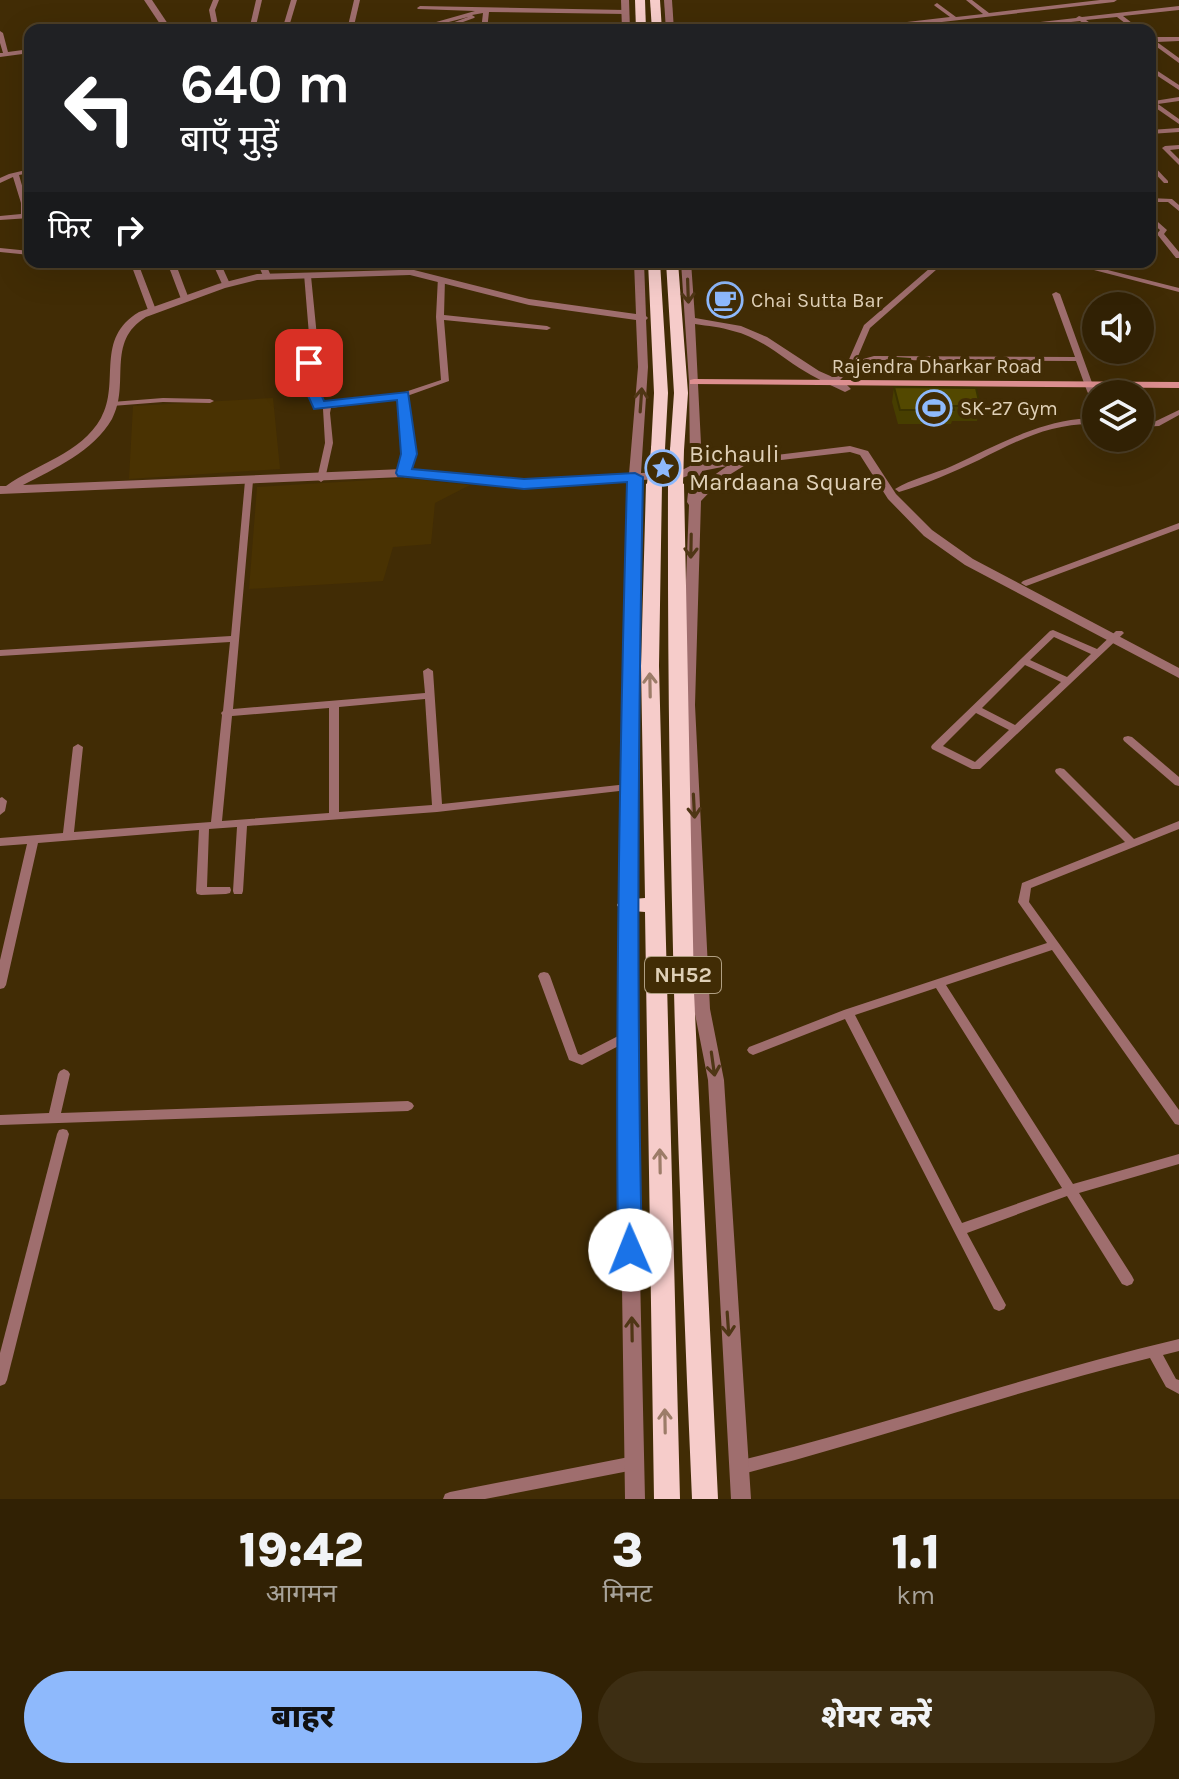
<!DOCTYPE html>
<html lang="hi">
<head>
<meta charset="utf-8">
<style>
	body { margin:0; font-family:Karla,"Noto Sans Devanagari",sans-serif; background:#3d2e13; color:#f1f3f6; height:100vh; display:flex; flex-direction:column; font-size:30px; white-space:nowrap }
	* { box-sizing:border-box; margin:0 }
	p { font-size:26px; color:#a8a39a }
	.icon { flex:none; width:44px; height:44px; fill:none; stroke:currentColor; stroke-width:2; stroke-linecap:round; stroke-linejoin:round }
	.map { position:relative; height:1499px; overflow:hidden }
	.drawer { display:flex; flex-direction:column; background:#312104; flex:1 }
	.drawer>* { flex:none }
	.hud { position:absolute; left:24px; top:24px; width:1132px; height:244px; border-radius:16px; box-shadow:0 8px 32px #0002,0 0 0 2px #4c3e26; background:#202124; color:#fff; overflow:hidden }
	.tools { position:absolute; left:1082px; top:292px; display:grid; gap:16px }
	.tools a { display:grid; place-items:center; width:72px; height:72px; border-radius:50%; background:#312104; box-shadow:0 8px 32px #0002,0 0 0 2px #4c3e26; font-size:40px }
	.pin { position:absolute; display:grid; place-items:center; width:68px; height:68px; color:#fff; margin:-34px; border-radius:16px; box-shadow:0 4px 12px #0006 }
	.me { position:absolute; width:88px; margin:-44px; rotate:359deg; stroke-linejoin:round; filter:drop-shadow(0 0 6px #0008) }
	.turn { display:flex; align-items:center; gap:28px; height:168px; padding:0 24px; font-size:36px }
	.turn .icon { width:104px; height:104px; stroke-width:2.5 }
	.turn b { display:block; font-size:56px; line-height:68px }
	.then { display:flex; align-items:center; height:76px; padding:0 24px; background:#0003; gap:16px; font-size:30px }
	.eta { display:flex; justify-content:space-evenly; align-items:center; height:136px; text-align:center }
	.eta b { font-size:48px; font-weight:800; line-height:56px }
	.button { display:flex; gap:16px; margin-top:auto; padding:16px 24px }
	.button a { flex:1; height:92px; border-radius:48px; background:#8eb9fc; color:#111; font-size:32px; font-weight:800; line-height:92px; text-align:center }
	.button a+a { background:#3d2e13; color:#f1f3f6 }
	.map>svg:first-child { display:block }
</style>
</head>
<body>
<div class="map">
<svg width="1179" height="1499" viewBox="0 0 1179 1499">
	<rect width="100%" height="100%" fill="#412c05"/>
	<g fill="#493202">
		<polygon points="273,398 280,469 129,479 133,406"/>
		<polygon points="405,478 470,485 435,503 431,544 393,547 383,581 249,589 257,487"/>
	</g>
	<g fill="none" stroke-linecap="round" stroke-linejoin="round">
		<g fill="#9f6e6e" fill-rule="evenodd">
			<polygon points="213,0 219,0 215,10 219,30 213,30 209,10"/>
			<polygon points="256,0 262,0 255,30 249,30"/>
			<polygon points="291,0 297,0 288,30 282,30"/>
			<polygon points="354,0 360,0 353,30 347,30"/>
			<polygon points="966,0 972,0 989,13 1100,0 1117,0 1114,2 907,26 904,24 907,22 950,17 935,6 934,5 937,3 956,17 983,14"/>
			<polygon points="420,6 625,10 628,12 625,14 489,12 487,30 481,30 483,13 472,15 475,17 474,18 441,30 433,30 468,17 418,30 408,30 475,11 418,9 417,8"/>
			<polygon points="1179,6 1179,10 1123,16 1141,30 1134,30 1117,17 1086,20 1100,30 1093,30 1080,21 1001,30 983,30 986,28 1076,18 1079,16 1082,17"/>
			<polygon points="0,31 3,33 8,52 30,49 30,53 0,57 0,53 3,53 0,43"/>
			<polygon points="1150,37 1179,37 1179,41 1157,42 1179,58 1179,63 1150,42"/>
			<polygon points="1150,66 1179,85 1179,90 1150,71"/>
			<polygon points="1179,97 1179,101 1158,104 1179,119 1179,124 1150,104 1150,99 1154,101"/>
			<polygon points="1179,128 1179,132 1150,134 1150,130"/>
			<polygon points="1179,145 1179,149 1170,150 1179,159 1179,165 1162,148 1165,146"/>
			<polygon points="1150,162 1168,181 1168,183 1164,183 1150,168"/>
			<polygon points="30,169 30,173 19,175 27,203 30,218 0,220 0,216 21,214 21,203 13,177 0,183 0,178 9,174"/>
			<polygon points="1150,198 1172,199 1179,205 1179,211 1168,202 1150,202"/>
			<polygon points="1150,215 1167,230 1164,234 1179,252 1179,258 1176,258 1157,234 1160,230 1150,221"/>
			<polygon points="0,248 30,251 30,255 0,252"/>
			<polygon points="101,262 138,263 156,310 155,312 152,312 148,310 132,267 105,264"/>
			<polygon points="167,262 175,262 189,299 188,301 182,301 181,299"/>
			<polygon points="212,262 220,262 230,284 229,286 222,284"/>
			<polygon points="257,262 265,262 271,276 270,278 264,278"/>
			<polygon points="937,262 945,262 870,328 856,361 874,356 1075,357 1052,294 1056,292 1060,294 1095,391 1094,393 1088,393 1087,391 1076,361 874,360 853,367 837,383 831,383 831,379 847,364 864,325"/>
			<polygon points="1063,262 1076,262 1179,288 1179,292"/>
			<polygon points="304,274 311,276 318,347 311,378 321,403 324,404 402,393 441,380 436,317 438,277 445,279 444,315 547,326 551,328 547,330 444,320 449,381 407,396 413,454 406,475 400,475 399,473 405,454 399,398 331,408 330,413 333,443 325,479 321,482 317,479 325,443 323,409 314,404 303,378 310,347"/>
			<polygon points="163,398 210,399 214,401 210,403 163,402 112,406 108,404 112,402"/>
			<polygon points="1179,410 1179,415 1159,426 1140,427 1140,423 1154,422"/>
			<path d="M1079 419 1096 420V424C1050 423 1019 440 979 460 953 472 927 484 899 492L895 489C911 479 934 474 952 466 994 447 1033 424 1079 419Z"/>
			<path d="M249 478 253 481 233 709 425 693 423 671 428 668 433 671 442 804 628 784 633 787 628 790 437 812 247 826 243 891 242 894H234L233 891 237 827 209 829 207 887H230L231 890 230 893 226 894 201 895 197 894 196 891 199 830 38 843 6 985 4 988 0 989V960L27 844 0 846V838L63 833 73 747 78 744 83 747 74 832 211 822 222 715 221 713 223 711 230 642 0 656V650L231 636 245 481ZM425 699 432 805 339 812V707ZM329 708V813L222 821 232 716Z"/>
			<polygon points="1179,523 1179,529 1029,585 1026,586 1021,583 1023,581"/>
			<path d="M1053 630 1097 649 1116 631H1122L1124 633 980 769H972L932 749 931 747 932 745 1050 631ZM1054 637 1091 654 1067 677 1030 660ZM1025 665 1061 682 1015 725 982 708ZM976 713 1009 730 975 762 943 746Z"/>
			<polygon points="1128,736 1132,737 1179,777 1179,786 1175,785 1124,741 1123,739 1124,737"/>
			<path d="M1060 768 1064 769 1134 839 1179 821V829L1031 888 1029 902 1179 1110V1125L1175 1124 1052 950 946 985 1073 1184 1179 1154V1164L1079 1193 1132 1276 1134 1280 1132 1284 1127 1286 1122 1284 1067 1196 967 1233 1006 1305 1004 1309 999 1311 994 1309 845 1019 753 1055 749 1053 747 1050 749 1047 844 1010 1047 943 1018 902 1022 883 1125 842 1056 773 1055 771 1056 769ZM936 988 1062 1188 962 1223 855 1015Z"/>
			<polygon points="2,797 7,801 5,811 0,815 0,798"/>
			<polygon points="544,972 548,973 550,976 578,1054 581,1055 626,1032 630,1034 632,1037 630,1040 582,1065 569,1060 538,976 540,973"/>
			<polygon points="64,1069 68,1071 70,1074 61,1113 408,1101 412,1103 414,1106 412,1109 408,1111 0,1125 0,1115 49,1113 58,1074 60,1071"/>
			<polygon points="63,1129 67,1130 69,1134 7,1380 5,1384 0,1386 0,1353 57,1134 59,1130"/>
			<path d="M1179 1339V1351L1163 1355 1176 1379 1179 1380V1394L1166 1387 1150 1358C1011 1392 877 1440 738 1475L733 1473 731 1468 733 1463 738 1461C886 1425 1031 1374 1179 1339Z"/>
			<polygon points="634,1456 639,1458 641,1463 639,1468 634,1470 485,1499 443,1499 445,1494 450,1492"/>
		</g>
		<g fill="#9f6e6e" fill-rule="evenodd">
			<polygon points="144,0 152,0 172,30 164,30"/>
			<polygon points="621,0 629,0 630,30 622,30"/>
			<polygon points="664,0 672,0 674,30 666,30"/>
			<path d="M387 262H399L414 270 529 299 636 314 634 262H644L646 316 648 318 646 320 648 367 641 473 680 471 690 466 689 382 681 262H691L695 318 741 326 767 337 819 371 844 382 851 389 845 392C834 387 822 381 811 375 785 361 763 338 733 331 721 327 708 326 695 324L702 464 850 446 868 451 896 494 932 530 973 559 1179 668V678L965 565 924 536 888 499 860 455 850 452 747 464 721 480 701 501 695 705 710 1009 724 1080 751 1499H731L708 1080 694 1009 681 705 689 505 687 502 690 475 682 478 641 480 635 787 638 954 634 1003 645 1499H625L618 1003 622 954 621 787 629 481 524 488 403 477 0 494V486H6C36 464 81 454 101 418 121 382 94 339 139 312L218 284 257 274 399 270ZM410 275 529 305 636 320 638 367 629 474 524 480 403 469 23 485C54 469 94 451 112 419 131 384 105 342 146 317L225 288 257 280ZM727 466 713 476 701 487 702 471Z"/>
		</g>
		<polygon fill="#dd8f90" fill-rule="evenodd" points="694,379 1179,382 1179,388 690,384 690,380"/>
		<g fill="#f6ccca" fill-rule="evenodd">
			<polygon points="635,0 645,0 646,30 636,30"/>
			<polygon points="650,0 660,0 662,30 652,30"/>
			<polygon points="648,262 660,262 668,393 665,449 658,453 651,449 654,393"/>
			<polygon points="666,262 678,262 688,393 684,450 677,454 670,450 674,393"/>
			<polygon points="654,479 662,484 659,666 680,1499 654,1499 645,912 620,910 617,905 620,900 645,898 641,666 646,484"/>
			<path d="M676 479 684 484 694 992 718 1499H692C677 1161 667 823 668 484Z"/>
		</g>
		<g stroke="#f6ccca" stroke-width="14">
			<polyline points="654,484 658,449"/>
			<polyline points="676,484 677,450"/>
		</g>
	</g>
	<g fill="#473e00">
		<polygon points="896,358 910,359 908,376 895,375"/>
		<polygon points="894,387 980,406 977,421 952,421 951,424 898,424 892,402"/>
	</g>
	<g fill="#534800" stroke="#3a3200" stroke-width="2">
		<polygon points="896,358 910,359 909,369 896,368"/>
		<polygon points="894,387 976,388 980,406 953,406 954,410 900,410"/>
	</g>
	<defs><path id="oneway-shaft" d="M-6 0H5M1.5-3L5.5 0L1.5 3" fill="none" stroke-width="1.6" stroke-linecap="round" stroke-linejoin="round" transform="scale(2)"/></defs>
	<g stroke="#4f3615">
		<use href="#oneway-shaft" transform="translate(688 291) rotate(88)"/>
		<use href="#oneway-shaft" transform="translate(641 400) rotate(-86)"/>
		<use href="#oneway-shaft" transform="translate(691 546) rotate(91)"/>
		<use href="#oneway-shaft" transform="translate(694 806) rotate(87)"/>
		<use href="#oneway-shaft" transform="translate(713 1064) rotate(82)"/>
		<use href="#oneway-shaft" transform="translate(728 1324) rotate(86)"/>
		<use href="#oneway-shaft" transform="translate(632 1329) rotate(-91)"/>
	</g>
	<g stroke="#9c7c68">
		<use href="#oneway-shaft" transform="translate(650 685) rotate(-91)"/>
		<use href="#oneway-shaft" transform="translate(660 1161) rotate(-91)"/>
		<use href="#oneway-shaft" transform="translate(665 1421) rotate(-91)"/>
	</g>
	<path fill="#1a73e8" stroke="#114b97" stroke-width="2" d="M309 359 316 363 314 378 324 401 408 392 417 454 412 469 524 479 635 473 643 477C638 735 636 992 642 1250L638 1257 630 1260 622 1257 618 1250C615 994 620 739 627 482L524 489 398 476 396 473 401 454 397 400 314 409 300 378 302 363Z"/>
	<defs>
		<symbol id="cafe-ring" viewBox="-11 -11 22 22"><circle r="9.5" fill="#412c05" stroke="#8eb9fc" stroke-width="1.5"/><path d="M-5.5-4.5H6V0H3Q3 3.5 0 3.5H-2.5Q-5.5 3.5-5.5 0ZM3-3.2v2h1.7v-2ZM-6 4.5H4V6H-6Z" fill="#8eb9fc"/></symbol>
		<symbol id="stadium-ring" viewBox="-11 -11 22 22"><circle r="9.5" fill="#412c05" stroke="#8eb9fc" stroke-width="1.5"/><path d="M0-5a6.5 5 0 1 0 0 10a6.5 5 0 1 0 0-10ZM-3.5-1.8h7v3.6h-7Z" fill="#8eb9fc"/></symbol>
		<symbol id="sight-ring" viewBox="-11 -11 22 22"><circle r="9.5" fill="#412c05" stroke="#8eb9fc" stroke-width="1.5"/><path d="M0-6L1.8-2.2L6-1.7L2.9 1.2L3.7 5.4L0 3.3L-3.7 5.4L-2.9 1.2L-6-1.7L-1.8-2.2Z" fill="#8eb9fc"/></symbol>
	</defs>
	<g fill-rule="evenodd">
		<use href="#cafe-ring" x="705" y="280" width="40" height="40"/>
		<use href="#stadium-ring" x="914" y="388" width="40" height="40"/>
		<use href="#sight-ring" x="643" y="448" width="40" height="40"/>
	</g>
	<g text-anchor="middle" dominant-baseline="central" stroke-width="8" stroke-linejoin="round" paint-order="stroke">
		<g font-size="20" fill="#dfd0b7" stroke="#412c05" text-anchor="start">
			<text x="751" y="300">Chai Sutta Bar</text>
			<text x="960" y="408">SK-27 Gym</text>
		</g>
		<g font-size="20" fill="#dfd0b7" stroke="#412c05">
			<text x="937" y="366">Rajendra Dharkar Road</text>
		</g>
		<rect fill="#412c05" stroke="#b09f82" stroke-width="2" x="645" y="957" width="76" height="36" rx="6"/>
		<g font-size="22" font-weight="bold" fill="#dfd0b7">
			<text x="683" y="975">NH52</text>
		</g>
		<g font-size="24" fill="#dfd0b7" stroke="#412c05" text-anchor="start">
			<text x="689" y="454">Bichauli<tspan x="689" dy="28">Mardaana Square</tspan></text>
		</g>
	</g>
</svg>
<div class="tools">
<a><svg class="icon" aria-label="sound" viewBox="0 0 24 24"><path d="M4 9h4l5-4v14l-5-4H4zM17 9q2 3 0 6"/></svg></a>
<a><svg class="icon" aria-label="layers" viewBox="0 0 24 24"><path d="M12 4l9 5-9 5-9-5zM3 14l9 5 9-5"/></svg></a>
</div>
<div class="pin" style="left:309px;top:363px;background:#d93025"><svg class="icon" aria-label="arrive" viewBox="0 0 24 24"><path d="M6 21V4h12l-3 4 3 4H6"/></svg></div>
<svg class="me" style="left:630px;top:1250px" viewBox="-20 -20 40 40"><circle r="19" fill="#fff"/><path d="M0-13L10 11 0 6-10 11z" fill="#1a73e8"/></svg>
<div class="hud">
<div class="turn"><svg class="icon" aria-label="left" viewBox="0 0 24 24"><path d="M17 20v-9H6M10 6l-5 5 5 5"/></svg><div><b>640 m</b>बाएँ मुड़ें</div></div>
<div class="then">फिर<svg class="icon" aria-label="right" viewBox="0 0 24 24"><path d="M7 20v-9h11M14 6l5 5-5 5"/></svg></div>
</div>
</div>
<section class="drawer">
<div class="eta">
<div><b>19:42</b><p>आगमन</p></div>
<div><b>3</b><p>मिनट</p></div>
<div><b>1.1</b><p>km</p></div>
</div>
<div class="button"><a>बाहर</a><a>शेयर करें</a></div>
</section>
</body>
</html>
